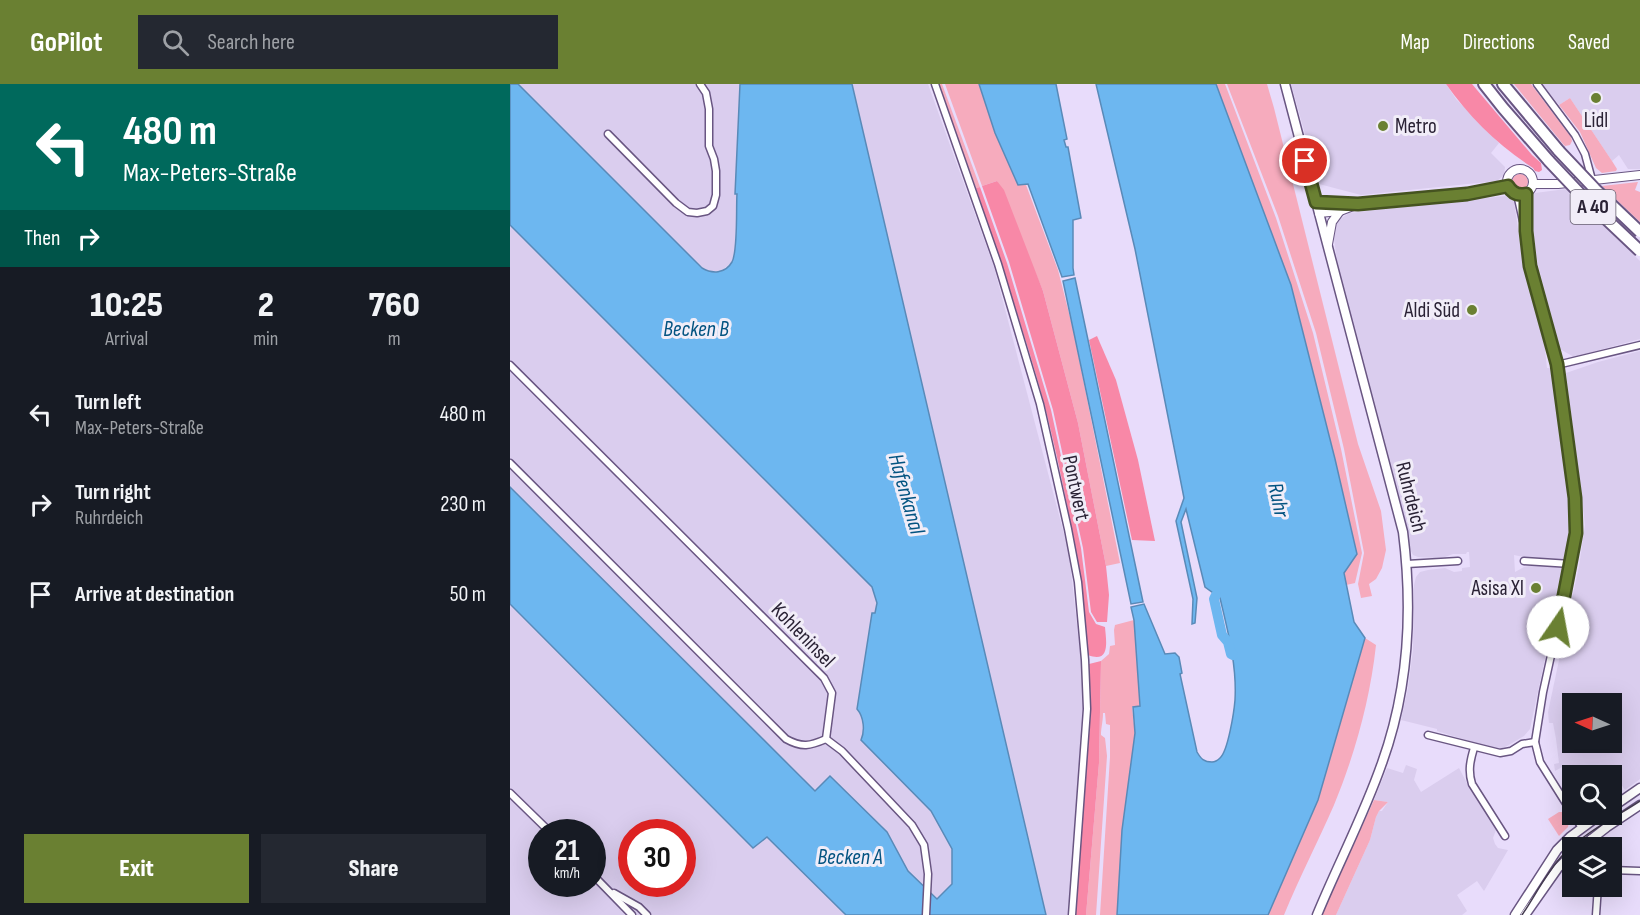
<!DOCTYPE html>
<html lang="en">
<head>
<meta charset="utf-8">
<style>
	body { margin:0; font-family:"Sofia Sans Condensed",sans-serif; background:#242831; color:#f1f3f6; height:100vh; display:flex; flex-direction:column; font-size:22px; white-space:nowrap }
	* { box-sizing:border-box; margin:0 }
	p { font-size:20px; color:#9ea1a6 }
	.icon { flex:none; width:33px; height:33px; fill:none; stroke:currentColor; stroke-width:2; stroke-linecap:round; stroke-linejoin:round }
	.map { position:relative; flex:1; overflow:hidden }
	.side { display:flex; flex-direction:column; background:#171b24; width:510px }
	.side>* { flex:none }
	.banner { background:#00695c; color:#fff; overflow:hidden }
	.needle { width:39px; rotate:273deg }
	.fabs { position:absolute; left:1052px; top:609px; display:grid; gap:12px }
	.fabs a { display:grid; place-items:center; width:60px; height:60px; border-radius:0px; background:#171b24; box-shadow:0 6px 24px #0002; font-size:30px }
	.speed { position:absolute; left:18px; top:735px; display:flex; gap:12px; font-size:30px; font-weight:700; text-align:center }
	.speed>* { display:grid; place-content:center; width:78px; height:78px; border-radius:50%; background:#171b24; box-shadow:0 6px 24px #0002; line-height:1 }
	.speed small { font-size:15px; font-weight:400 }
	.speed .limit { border:9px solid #d22; background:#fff; color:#111 }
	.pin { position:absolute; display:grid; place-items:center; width:51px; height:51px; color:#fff; margin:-26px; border:3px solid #fff; border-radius:50%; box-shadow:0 2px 6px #0007 }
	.me { position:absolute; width:66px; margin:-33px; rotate:12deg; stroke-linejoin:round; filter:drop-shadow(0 0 4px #0008) }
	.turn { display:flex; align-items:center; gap:21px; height:126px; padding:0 24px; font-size:27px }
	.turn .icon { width:78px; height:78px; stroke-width:2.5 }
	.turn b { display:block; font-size:42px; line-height:51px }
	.then { display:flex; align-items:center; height:57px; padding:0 24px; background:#0003; gap:12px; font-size:22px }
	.eta { display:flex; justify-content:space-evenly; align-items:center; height:102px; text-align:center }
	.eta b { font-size:36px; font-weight:800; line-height:42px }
	.button { display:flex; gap:12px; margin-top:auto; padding:12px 24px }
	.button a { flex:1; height:69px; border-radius:0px; background:#6a8032; color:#fff; font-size:24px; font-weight:800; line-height:69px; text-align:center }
	.button a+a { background:#242831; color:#f1f3f6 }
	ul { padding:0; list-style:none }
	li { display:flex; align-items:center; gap:18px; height:90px; padding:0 24px }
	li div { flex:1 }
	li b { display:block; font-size:22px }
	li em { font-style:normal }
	header { display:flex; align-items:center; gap:36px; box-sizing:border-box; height:84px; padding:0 30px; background:#6a8032; color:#fff }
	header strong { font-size:28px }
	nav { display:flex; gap:33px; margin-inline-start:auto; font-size:21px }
	.search { width:420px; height:54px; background:#242831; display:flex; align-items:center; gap:15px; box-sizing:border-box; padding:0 21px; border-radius:0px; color:#9ea1a6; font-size:22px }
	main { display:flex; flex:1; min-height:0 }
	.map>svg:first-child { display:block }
</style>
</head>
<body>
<header>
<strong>GoPilot</strong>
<div class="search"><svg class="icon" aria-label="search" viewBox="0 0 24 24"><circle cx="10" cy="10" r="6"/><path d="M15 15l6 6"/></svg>Search here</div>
<nav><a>Map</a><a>Directions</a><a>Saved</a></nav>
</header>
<main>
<section class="side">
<div class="banner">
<div class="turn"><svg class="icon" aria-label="left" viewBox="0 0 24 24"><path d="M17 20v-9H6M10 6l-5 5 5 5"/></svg><div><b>480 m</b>Max-Peters-Straße</div></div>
<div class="then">Then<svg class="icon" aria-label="right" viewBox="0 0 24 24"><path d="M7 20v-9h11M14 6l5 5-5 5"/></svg></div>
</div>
<div class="eta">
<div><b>10:25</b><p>Arrival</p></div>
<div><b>2</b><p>min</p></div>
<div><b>760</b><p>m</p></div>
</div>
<ul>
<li><svg class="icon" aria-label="left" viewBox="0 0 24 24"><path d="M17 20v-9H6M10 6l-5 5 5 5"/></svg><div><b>Turn left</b><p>Max-Peters-Straße</p></div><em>480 m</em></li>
<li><svg class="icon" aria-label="right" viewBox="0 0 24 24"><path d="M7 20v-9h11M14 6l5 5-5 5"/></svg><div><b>Turn right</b><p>Ruhrdeich</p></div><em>230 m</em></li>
<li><svg class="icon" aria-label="arrive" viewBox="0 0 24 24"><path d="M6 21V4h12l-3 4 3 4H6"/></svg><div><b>Arrive at destination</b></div><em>50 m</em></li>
</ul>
<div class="button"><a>Exit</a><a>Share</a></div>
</section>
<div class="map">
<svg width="1130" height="831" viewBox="0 0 1130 831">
	<rect width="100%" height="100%" fill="#e8dcfb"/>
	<g fill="#dacdee" fill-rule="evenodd">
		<polygon points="8,0 230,0 225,109 227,110 225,169 221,179 211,187 204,188 192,184"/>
		<polygon points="342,0 418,0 484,183 559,469 571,577 573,625 558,831 536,831"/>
		<polygon points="781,0 936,0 946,15 989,59 981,69 995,83 994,91 987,97 851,111 809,100"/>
		<polygon points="1032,0 1130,0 1130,85 1118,85 1109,71 1102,77 1060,14 1049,21"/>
		<polygon points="1056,105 1130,177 1130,255 1064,273 1050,265 1028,181 1019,118 1022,111 1025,109"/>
		<polygon points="995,112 1004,117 1013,179 1034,256 1037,284 1040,284 1043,302 1044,303 1058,404 1059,448 1056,470 1055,475 1019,474 1004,471 1005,488 1014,483 1024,481 1040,481 1052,483 1053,490 1020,645 1014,652 997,662 990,665 962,658 927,647 927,645 891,636 898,604 903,566 904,501 906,493 910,488 918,486 935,484 944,488 952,487 952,484 960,483 959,468 957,468 956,470 943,470 935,473 925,474 908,473 903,471 900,465 895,436 828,183 824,155 824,147 826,140 830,135 839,129"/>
		<polygon points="0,141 362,503 367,519 365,530 362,530 347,624 352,630 353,653 351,656 421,727 442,765 442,800 428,815 398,787 377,748 320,692 305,707 0,403"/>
		<path d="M1130 267V695L1115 706 1099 682 1087 691 1062 692V694L1054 682 1045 687 1044 680 1049 679 1046 655 1043 639H1039L1038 628 1069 482 1075 441 1056 289 1088 278ZM1062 620H1101V658H1062Z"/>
		<path d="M0 520 243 764 257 752 336 831H0ZM32 748H82V800H32ZM122 748H172V800H122Z"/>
		<polygon points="896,681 907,685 904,696 911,708 949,684 959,703 984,742 986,746 983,754 985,760 988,764 998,766 974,807 967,797 947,811 957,827 952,831 826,831 860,756 866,733 869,727 872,727 878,718 864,716 877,684 893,689"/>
	</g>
	<g fill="#f6abbd">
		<polygon points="428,0 432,0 470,103 466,104"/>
		<polygon points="435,0 469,0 485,49 508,101 516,101 548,186 563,245 610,479 596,482 568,339 533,207 487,97 472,102"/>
		<polygon points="706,0 715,0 766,134 803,249 831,365 852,469 845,499 836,501 834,489 847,470 825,375 781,201"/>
		<polygon points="717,0 757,0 764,24 848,360 871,427 876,466 872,484 866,495 859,500 862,512 851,514 848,500 854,469 834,365 806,249 768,132"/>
		<polygon points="1004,0 1021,0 1061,53 1062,57 1060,61 1055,62 1053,60"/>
		<polygon points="1060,14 1102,77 1107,85 1106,87 1092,89 1086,84 1070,48 1049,21"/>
		<circle cx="1010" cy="98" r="8"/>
		<polygon points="1128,98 1125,106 1130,108 1130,138 1092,102"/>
		<path d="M624 536 630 622 622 623 625 649 612 746 607 831H590L600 673V641L596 640 595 629H593C593 638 591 643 591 651L595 654 597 672 586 831H576L589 679 591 577 599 570 600 562 605 561 604 546 605 541Z"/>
		<path d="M855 554 866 561C860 616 845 670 824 721 808 758 789 794 774 831H758L808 716Z"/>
		<polygon points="864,716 878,718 869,727 866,733 860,756 826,831 812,831"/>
		<polygon points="1049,728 1053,728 1059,737 1058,743 1049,752 1038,735"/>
	</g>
	<g fill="#f888a7">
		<path d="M936 0H962L1022 71 1031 79 1032 86 1029 88 1025 87 1023 84C989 62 959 33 936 0Z"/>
		<polygon points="487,97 494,106 533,207 568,339 596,482 599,511 597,538 587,538 581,528 573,464 543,326 499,178 472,102"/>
		<path d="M470 103 497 179 541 326 571 464 579 528 586 540 595 543C596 556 601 580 578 571 571 486 555 401 534 319 514 246 489 175 466 104Z"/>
		<polygon points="587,252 606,296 628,376 645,457 622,456 579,256"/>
		<polygon points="591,577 589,679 576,831 565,831 581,625 579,580"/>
	</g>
	<g fill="#6db7f0" stroke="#598ab8" stroke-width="1.5">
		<path d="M0 0H8L192 184C202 190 215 190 222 178 228 167 226 125 227 110H225L230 0H342L536 831H336L257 753 243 764 0 520V403L305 707 320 692 377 748 398 787 427 815 442 800V765L421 727 351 656C355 647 354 633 347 625L362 529H365L367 519 362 503 0 141Z"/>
		<polygon points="469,0 546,0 557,55 554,56 556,63 558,63 571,134 563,136 563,184 564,191 552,193 518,100 508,101 485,49"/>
		<path d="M586 0H706L781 201 825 375 847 470 834 489 844 538 855 554 808 716 758 831H607L612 746 625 649 623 623 630 622 624 536 621 523 634 520 655 570 665 569 669 573 672 589 670 590 687 668C691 675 694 678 702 678 704 678 708 676 710 674 718 667 724 628 725 616 727 581 718 548 710 514L695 503 676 425 671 438 687 514 685 539 682 540 683 515 666 437 674 414 625 165Z"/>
		<polygon points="565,194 633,518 621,520 553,197"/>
	</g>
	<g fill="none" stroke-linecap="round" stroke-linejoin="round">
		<polyline stroke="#6db7f0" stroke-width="10" points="706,511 704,515 712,551 718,558 721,570 723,571"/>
		<defs>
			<g id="minor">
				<polyline points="425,0 488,180 530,320 558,445 568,498 575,576 577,625 562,831"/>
				<polyline points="1027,0 1065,51 1075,70 1082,96"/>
				<polyline points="98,50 166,119 178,128 187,129 197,127 203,122 206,111 206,87 204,75 199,62 199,25 196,9 190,0"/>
				<polyline points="1016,109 1015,147 1017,159 1021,182 1047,281 1066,431 1067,449 1061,480 1033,608 1025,658 1030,678 1062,729"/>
				<polyline points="1007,110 1013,137"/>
				<polyline points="0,281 314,594 322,609 316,655"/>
				<polyline points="1047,281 1130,261"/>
				<path d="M0 379 276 655C292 664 300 662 316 655"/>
				<polyline points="1014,477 1061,480"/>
				<polyline points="897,480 948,477"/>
				<polyline points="918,651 990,669 1001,667 1012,660 1025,658"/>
				<polyline points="316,655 332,667 402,741 414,761 418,790 416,831"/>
				<path d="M964 664C960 677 958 687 962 700L995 752"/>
				<polyline points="0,709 40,748"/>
				<polyline points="1063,730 1072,744"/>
				<polyline points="1081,754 1087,764"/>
				<polyline points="1101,786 1130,787"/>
				<polyline points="82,790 122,831"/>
				<polyline points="104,809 129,823 137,831"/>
				<polyline points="1086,831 1088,802"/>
			</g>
			<g id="tertiary">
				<circle cx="1010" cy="98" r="13"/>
				<polyline points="1023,100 1048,100 1130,91"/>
				<polyline points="806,119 851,120 957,110 998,102"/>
				<polyline points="809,129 830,127 843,122"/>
				<polyline points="818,160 822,138 830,127"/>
			</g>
			<g id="secondary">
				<path d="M775 0 893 448C903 527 899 604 872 679 854 731 828 780 807 831"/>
				<polyline points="1101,724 1130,704"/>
				<polyline points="1070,764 1097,743 1130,721"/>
				<polyline points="1005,831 1047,766 1060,753 1091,730"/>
				<polyline points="1015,831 1048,784 1062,770"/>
			</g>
			<g id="motorway">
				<polyline points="974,0 993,24 1039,77"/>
				<polyline points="993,0 1049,67"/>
			</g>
		</defs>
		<use href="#minor" stroke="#695682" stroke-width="9"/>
		<use href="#tertiary" stroke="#695682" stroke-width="10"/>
		<use href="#secondary" stroke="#695682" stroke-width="11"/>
		<use href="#motorway" stroke="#695682" stroke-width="14"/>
		<use href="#minor" stroke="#fff" stroke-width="6"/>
		<use href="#tertiary" stroke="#fff" stroke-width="8"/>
		<use href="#secondary" stroke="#fff" stroke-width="8"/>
		<use href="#motorway" stroke="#fff" stroke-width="10"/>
		<path stroke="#453c51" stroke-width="1.5" d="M1012 831C1025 812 1035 791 1051 773 1072 750 1104 734 1130 717"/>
		<defs>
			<g id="motorway-bridge">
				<polyline points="1049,67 1085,105 1130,148"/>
				<polyline points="1039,77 1074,114 1130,167"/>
			</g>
		</defs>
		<use href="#motorway-bridge" stroke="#695682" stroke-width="14" stroke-linecap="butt"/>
		<use href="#motorway-bridge" stroke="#fff" stroke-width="10"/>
	</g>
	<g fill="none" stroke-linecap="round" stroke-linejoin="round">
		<defs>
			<path id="route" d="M795 77 806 118 848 120 957 110 998 102C1002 109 1008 112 1016 110V147L1020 182 1047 280 1065 414 1066 449 1048 543"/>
		</defs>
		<use href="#route" stroke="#455320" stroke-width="15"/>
		<use href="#route" stroke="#6a8032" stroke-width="10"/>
	</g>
	<g fill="#6a8032" stroke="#f1edf8" stroke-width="2">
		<circle cx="1086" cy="14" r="6"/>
		<circle cx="873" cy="42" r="6"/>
		<circle cx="962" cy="226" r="6"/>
		<circle cx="1026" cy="504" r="6"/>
	</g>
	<g text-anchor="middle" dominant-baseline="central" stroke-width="6" stroke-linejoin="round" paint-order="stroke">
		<rect fill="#f1edf8" stroke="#665f70" stroke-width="1.5" x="1060.5" y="106" width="45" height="34" rx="4.5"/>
		<g font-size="20" font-weight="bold" fill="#2a2235">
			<text x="1083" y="123">A 40</text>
		</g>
		<g font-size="21" fill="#2a2235" stroke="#f1edf8" text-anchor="end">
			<text x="1086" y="36" text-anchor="middle">Lidl</text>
			<text x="885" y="42" text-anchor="start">Metro</text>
			<text x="950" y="226">Aldi Süd</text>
			<text x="1014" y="504">Asisa XI</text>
		</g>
		<g font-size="21" fill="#2a2235" stroke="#f1edf8">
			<text transform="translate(566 404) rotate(78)">Pontwert</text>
			<text transform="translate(901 413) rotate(76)">Ruhrdeich</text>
			<text transform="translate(293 551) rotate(46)">Kohleninsel</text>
		</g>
		<g font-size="22" font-style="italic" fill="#035381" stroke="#f1edf8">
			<text x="186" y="245">Becken B</text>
			<text transform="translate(396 410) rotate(74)">Hafenkanal</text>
			<text transform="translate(768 416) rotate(78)">Ruhr</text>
			<text x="340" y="773">Becken A</text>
		</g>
	</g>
</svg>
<div class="fabs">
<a><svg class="needle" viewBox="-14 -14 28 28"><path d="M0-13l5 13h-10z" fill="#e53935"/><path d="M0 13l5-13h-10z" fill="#9ea1a6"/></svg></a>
<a><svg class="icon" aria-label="search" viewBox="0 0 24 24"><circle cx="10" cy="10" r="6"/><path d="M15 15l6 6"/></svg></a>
<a><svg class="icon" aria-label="layers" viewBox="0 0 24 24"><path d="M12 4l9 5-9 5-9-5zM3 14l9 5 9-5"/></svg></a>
</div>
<div class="speed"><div>21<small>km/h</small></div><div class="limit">30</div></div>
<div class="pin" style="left:795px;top:77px;background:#d93025"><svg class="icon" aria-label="arrive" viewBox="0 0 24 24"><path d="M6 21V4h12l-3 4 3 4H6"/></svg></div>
<svg class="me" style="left:1048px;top:543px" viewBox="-20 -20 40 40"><circle r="19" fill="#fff"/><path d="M0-13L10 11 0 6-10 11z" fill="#6a8032"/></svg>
</div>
</main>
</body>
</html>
